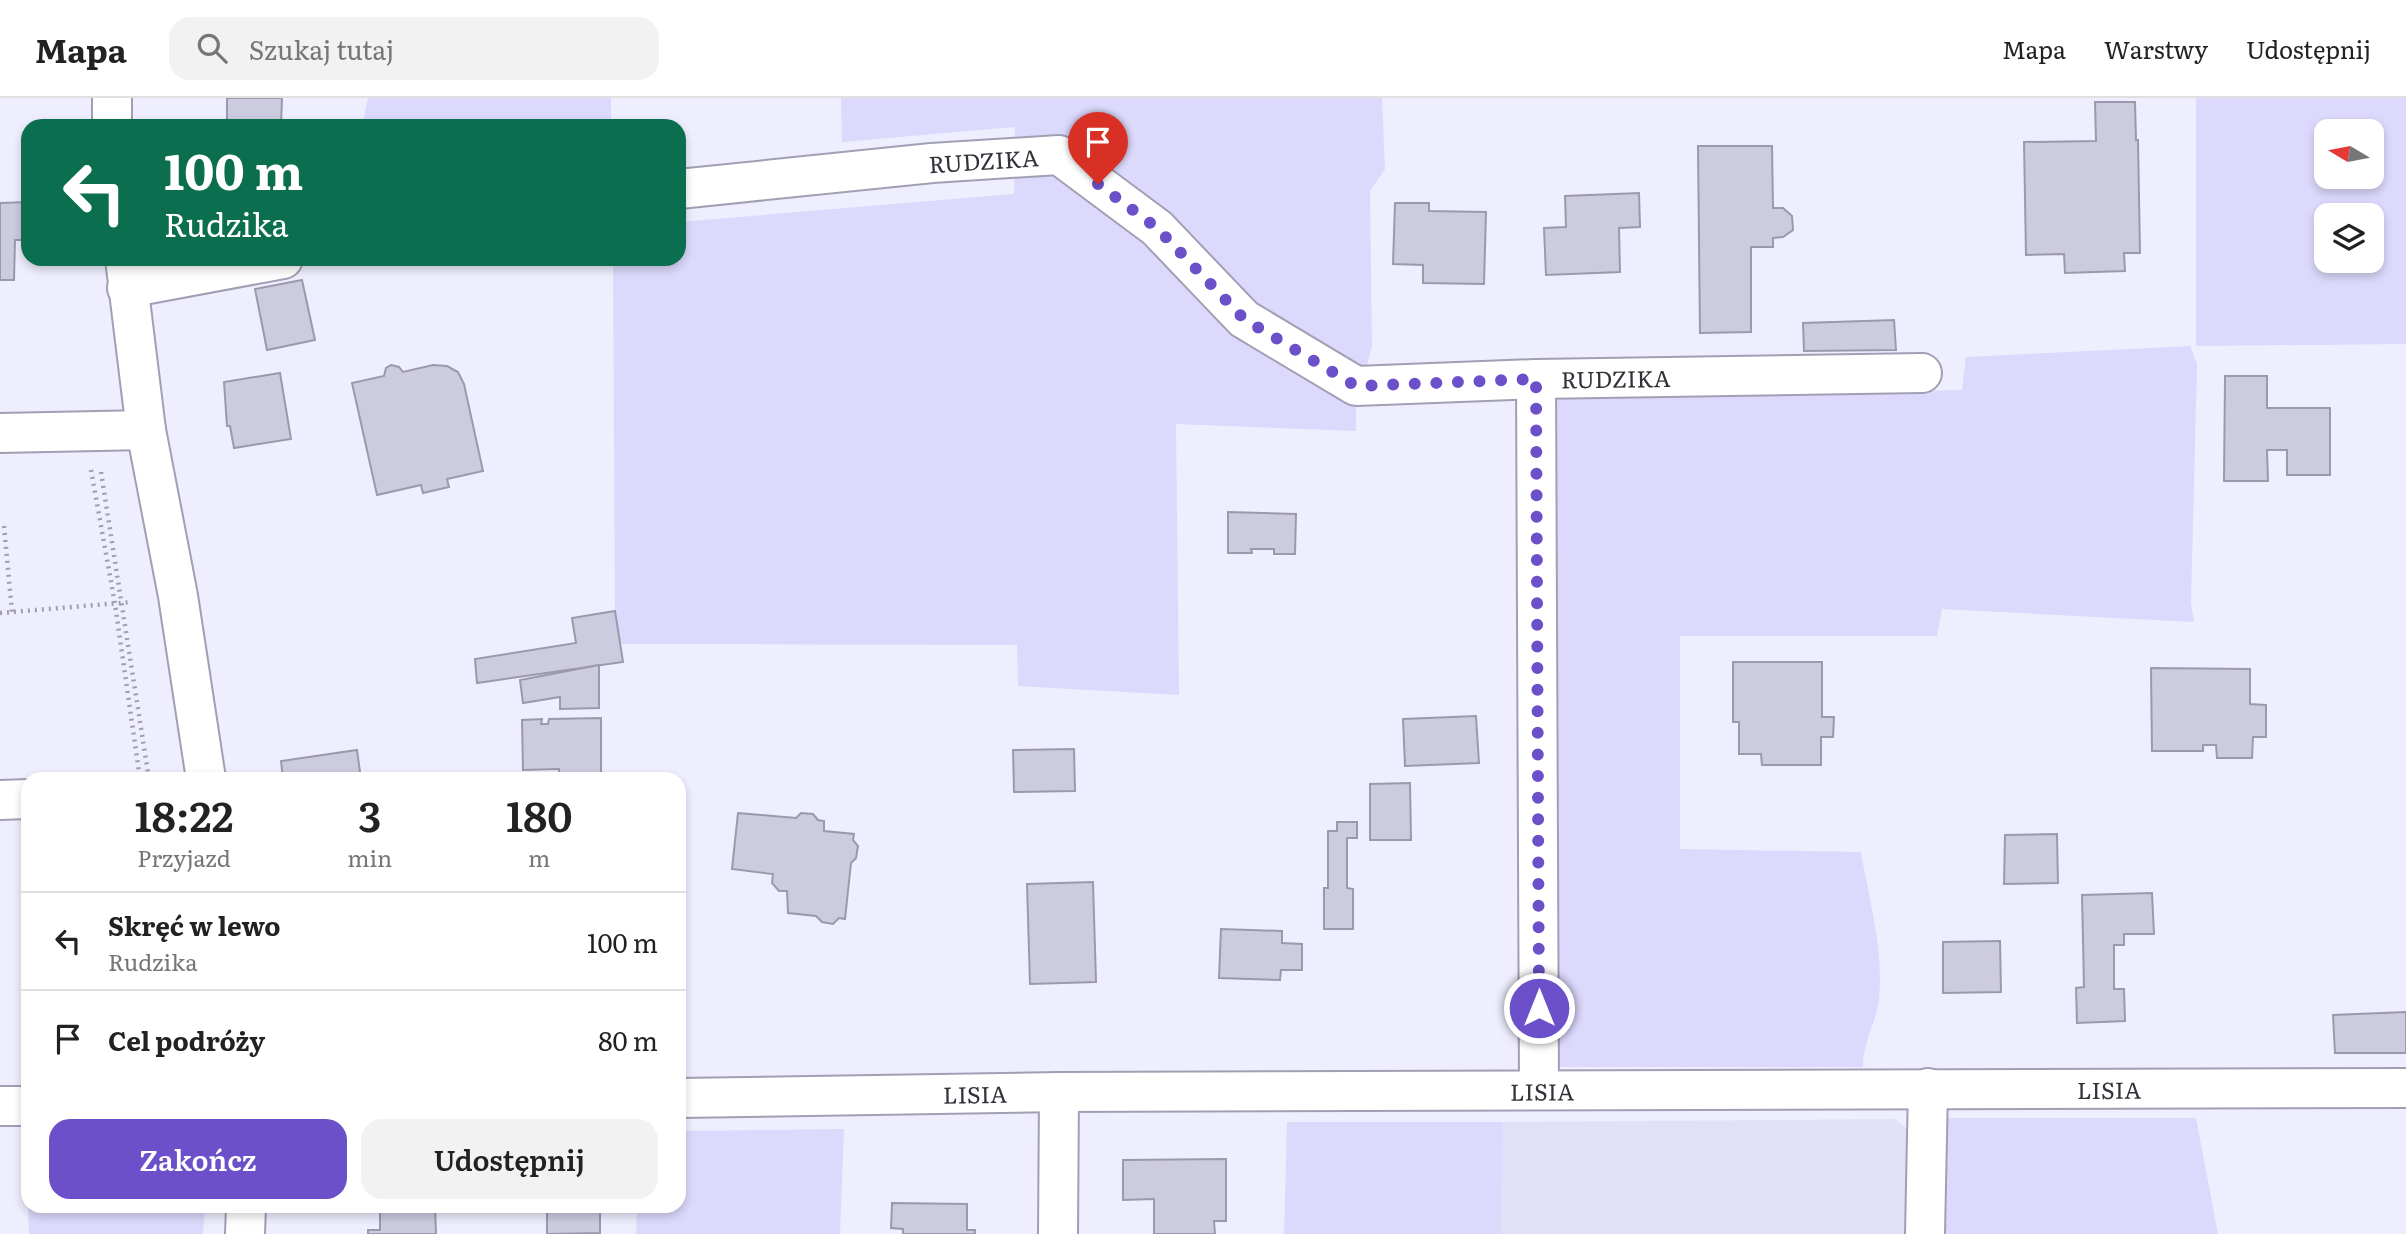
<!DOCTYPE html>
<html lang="pl">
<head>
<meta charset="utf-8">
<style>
	body { margin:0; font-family:Literata,serif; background:#f2f2f2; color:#222; height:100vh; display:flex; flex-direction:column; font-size:26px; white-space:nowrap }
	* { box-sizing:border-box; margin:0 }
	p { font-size:23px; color:#767676 }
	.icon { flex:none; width:38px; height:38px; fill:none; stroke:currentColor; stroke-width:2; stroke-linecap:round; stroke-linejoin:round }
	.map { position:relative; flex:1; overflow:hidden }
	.sheet { position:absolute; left:21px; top:674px; width:665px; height:441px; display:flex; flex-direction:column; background:#fff; border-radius:21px; box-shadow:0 4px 10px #0003 }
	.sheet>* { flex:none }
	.top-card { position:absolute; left:21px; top:21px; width:665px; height:147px; border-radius:21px; box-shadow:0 4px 10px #0003; background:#0b6e4f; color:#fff; overflow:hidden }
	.needle { width:46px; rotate:280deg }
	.fabs { position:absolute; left:2314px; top:21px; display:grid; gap:14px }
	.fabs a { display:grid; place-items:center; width:70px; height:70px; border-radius:14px; background:#fff; box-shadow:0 4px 10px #0003; font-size:35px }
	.pin { position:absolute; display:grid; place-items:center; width:60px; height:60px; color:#fff; margin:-72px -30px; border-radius:50% 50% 50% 0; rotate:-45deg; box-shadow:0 0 7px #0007 }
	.pin .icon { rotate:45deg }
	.me { position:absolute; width:77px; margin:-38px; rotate:0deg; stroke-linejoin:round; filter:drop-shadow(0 0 5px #0008) }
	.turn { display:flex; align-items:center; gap:24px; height:147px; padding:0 28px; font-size:32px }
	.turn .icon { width:91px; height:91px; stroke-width:2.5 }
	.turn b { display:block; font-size:49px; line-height:60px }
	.eta { display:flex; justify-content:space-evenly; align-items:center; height:119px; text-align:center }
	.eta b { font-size:42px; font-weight:600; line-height:49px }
	.action { display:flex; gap:14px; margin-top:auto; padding:14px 28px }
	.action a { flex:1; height:80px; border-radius:21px; background:#6b50c9; color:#fff; font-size:28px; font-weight:600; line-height:80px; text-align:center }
	.action a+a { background:#f2f2f2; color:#222 }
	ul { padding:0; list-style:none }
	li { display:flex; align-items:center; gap:21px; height:98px; padding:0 28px; border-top:2px solid #e0e0e0 }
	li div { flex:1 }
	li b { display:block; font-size:26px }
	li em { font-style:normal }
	header { display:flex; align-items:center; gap:42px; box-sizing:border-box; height:98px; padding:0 35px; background:#fff; border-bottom:2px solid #e0e0e0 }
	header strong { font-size:33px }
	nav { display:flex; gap:38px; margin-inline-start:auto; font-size:24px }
	.search { width:490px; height:63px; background:#f2f2f2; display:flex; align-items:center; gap:18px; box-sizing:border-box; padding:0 24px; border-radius:21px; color:#767676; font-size:26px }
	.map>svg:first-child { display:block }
</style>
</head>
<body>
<header>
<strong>Mapa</strong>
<div class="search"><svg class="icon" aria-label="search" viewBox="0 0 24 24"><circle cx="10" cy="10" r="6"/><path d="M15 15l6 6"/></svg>Szukaj tutaj</div>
<nav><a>Mapa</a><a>Warstwy</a><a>Udostępnij</a></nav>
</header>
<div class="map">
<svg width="2406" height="1136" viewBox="0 0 2406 1136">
	<rect width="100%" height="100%" fill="#efeeff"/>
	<polygon fill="#e2e0f7" points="1895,1021 1913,1036 1911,1136 1501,1136 1503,1024"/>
	<g fill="#dcd9fc" fill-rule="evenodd">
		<polygon points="368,0 611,0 611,28 362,28"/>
		<polygon points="841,0 1382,0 1385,71 1370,93 1372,248 1356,308 1356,333 1176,326 1179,597 1018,588 1017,547 620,546 615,513 613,161 679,161 679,124 1014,96 1015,29 842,44"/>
		<path d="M2196 0H2406V246L2196 248ZM2326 33H2371V79H2326ZM2371 117V163H2326V117Z"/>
		<path d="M2190 248 2197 266 2191 505 2194 524 1942 511 1937 538H1680V751L1861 754C1869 802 1884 852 1879 900 1877 924 1863 942 1863 969H1559L1554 301 1962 292 1966 259Z"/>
		<polygon points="1939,1020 2196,1020 2218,1136 1936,1136"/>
		<polygon points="1287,1024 1503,1024 1501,1136 1284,1136"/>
		<polygon points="28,1026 28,1108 205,1108 203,1136 29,1136 25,1027"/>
		<polygon points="844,1031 840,1136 636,1136 637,1108 679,1108 679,1033"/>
	</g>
	<g fill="#cdcbe0" stroke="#9b99ad" stroke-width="2">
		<polygon points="227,0 282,0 281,28 227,28"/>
		<polygon points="2095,4 2135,4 2136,42 2138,42 2140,155 2124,155 2125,173 2065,175 2064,156 2026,157 2024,44 2096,43"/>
		<polygon points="1698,48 1772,48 1773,110 1783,110 1792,118 1793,132 1783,139 1773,140 1773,149 1751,149 1751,234 1700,235"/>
		<polygon points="1639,95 1640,129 1619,130 1620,174 1546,177 1544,130 1566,129 1565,98"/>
		<polygon points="28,104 28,142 15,142 14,182 0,182 0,105"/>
		<polygon points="1395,105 1429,105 1429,113 1486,114 1484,186 1423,185 1423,167 1393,166"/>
		<polygon points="302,182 315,242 267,252 255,191"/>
		<polygon points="1894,222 1896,252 1804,253 1803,225"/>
		<polygon points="391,267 399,269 403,274 433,267 447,268 458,274 464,286 483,373 447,381 449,389 423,395 421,387 377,397 352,285 384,278 386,270"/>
		<polygon points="280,275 291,341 234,350 230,328 227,328 224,284"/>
		<polygon points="2225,278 2267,278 2267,310 2330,310 2330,377 2287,377 2287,352 2267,352 2268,383 2224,383"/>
		<polygon points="1228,414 1296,416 1295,456 1274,456 1274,451 1251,451 1252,455 1228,455"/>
		<polygon points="615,513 623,564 477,585 475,561 576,545 572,520"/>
		<polygon points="1733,564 1822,564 1822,619 1834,619 1833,639 1821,639 1821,667 1762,667 1761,656 1739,656 1739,624 1733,624"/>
		<polygon points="599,567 599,610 560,611 560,599 523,605 520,582"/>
		<polygon points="2151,570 2250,571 2250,606 2266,607 2266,639 2253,639 2252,660 2217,660 2216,647 2203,647 2203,653 2152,653"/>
		<polygon points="1476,618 1479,665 1405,668 1403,621"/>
		<polygon points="601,620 601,681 559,681 559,671 523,672 522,622 542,621 541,626 548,626 549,621"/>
		<polygon points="1074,651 1075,693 1014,694 1013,652"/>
		<polygon points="357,652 361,681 283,681 281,663"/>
		<polygon points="1410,685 1411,742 1370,742 1370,686"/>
		<polygon points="738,715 796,720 801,715 813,716 818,722 824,723 824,733 854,736 853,742 858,748 856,760 851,765 845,821 839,820 833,826 822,824 816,818 788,815 787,793 779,793 772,785 773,776 732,771"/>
		<polygon points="1337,724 1357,724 1357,740 1347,740 1347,790 1353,791 1353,831 1324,831 1324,790 1328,790 1328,733 1337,733"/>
		<polygon points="2057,736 2058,785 2004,786 2005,737"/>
		<polygon points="28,751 28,814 22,752"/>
		<polygon points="1093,784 1096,884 1030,886 1027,786"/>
		<polygon points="2152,795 2154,836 2124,836 2124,847 2114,847 2114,891 2124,891 2125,923 2077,925 2076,890 2084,889 2082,797"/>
		<polygon points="1221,831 1282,833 1282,845 1302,846 1302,872 1281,872 1280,882 1219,880"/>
		<polygon points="2000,843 2001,894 1943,895 1943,844"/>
		<polygon points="2406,914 2406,955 2335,955 2333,917"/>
		<polygon points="1226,1061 1226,1123 1214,1123 1215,1136 1154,1136 1154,1101 1123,1102 1123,1062"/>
		<polygon points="892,1105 967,1106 967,1132 975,1132 975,1136 903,1136 903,1131 891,1130"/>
		<polygon points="380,1108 435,1108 436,1136 368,1136 368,1132 380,1132"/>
		<polygon points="547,1108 600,1108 600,1135 547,1136"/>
	</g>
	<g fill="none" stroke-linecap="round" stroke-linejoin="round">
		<defs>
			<g id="minor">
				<polyline points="112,0 112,28"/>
				<path id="s1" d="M679 91 932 65 1059 57 1157 130 1244 221 1356 288 1536 281 1922 275"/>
				<polyline points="125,161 146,332 178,498 206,681"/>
				<polyline points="127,190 283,161"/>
				<polyline points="1536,281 1539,992"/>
				<polyline points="0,335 146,332"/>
				<polyline points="0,702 28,701"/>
				<path id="s2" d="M679 1000 1059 994 2406 990"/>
				<polyline points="0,1008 28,1008"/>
				<polyline points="245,1136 246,1108"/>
				<polyline points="1058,1136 1059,994"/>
				<polyline points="1925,1136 1928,990"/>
			</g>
		</defs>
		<use href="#minor" stroke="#a19fb3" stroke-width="42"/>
		<g stroke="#9f9eac" stroke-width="4.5" stroke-dasharray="2 5" stroke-linecap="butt">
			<polyline points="91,372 115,506 140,681 132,681"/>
			<polyline points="101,374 149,681"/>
			<polyline points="4,428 12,514"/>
			<polyline points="0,515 132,504"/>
		</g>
		<use href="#minor" stroke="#fff" stroke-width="38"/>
	</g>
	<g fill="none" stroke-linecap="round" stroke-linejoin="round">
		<polyline stroke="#6b50c9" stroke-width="12" stroke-dasharray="0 21.6" points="1098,86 1157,130 1244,221 1356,288 1536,281 1539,910"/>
	</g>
	<g text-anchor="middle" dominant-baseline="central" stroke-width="5" stroke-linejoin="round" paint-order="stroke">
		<g font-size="23" fill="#33323a" stroke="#fdfdfd">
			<text stroke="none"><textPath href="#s1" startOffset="306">RUDZIKA</textPath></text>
			<text stroke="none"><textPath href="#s1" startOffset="1020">RUDZIKA</textPath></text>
			<text stroke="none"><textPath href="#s2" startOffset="1430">LISIA</textPath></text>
			<text stroke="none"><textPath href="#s2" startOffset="863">LISIA</textPath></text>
			<text stroke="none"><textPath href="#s2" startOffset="296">LISIA</textPath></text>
		</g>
	</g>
</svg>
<div class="fabs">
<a><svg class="needle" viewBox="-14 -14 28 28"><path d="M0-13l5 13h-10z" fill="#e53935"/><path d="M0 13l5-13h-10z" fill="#767676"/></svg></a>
<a><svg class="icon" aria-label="layers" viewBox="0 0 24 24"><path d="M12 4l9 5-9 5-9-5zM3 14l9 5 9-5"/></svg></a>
</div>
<div class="pin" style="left:1098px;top:86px;background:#d93025"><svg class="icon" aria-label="arrive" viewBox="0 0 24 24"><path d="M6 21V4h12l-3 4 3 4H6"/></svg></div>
<svg class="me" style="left:1539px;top:910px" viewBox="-20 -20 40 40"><circle r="17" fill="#6b50c9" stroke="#fff" stroke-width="3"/><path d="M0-11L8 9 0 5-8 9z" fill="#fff"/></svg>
<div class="top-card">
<div class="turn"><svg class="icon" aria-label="left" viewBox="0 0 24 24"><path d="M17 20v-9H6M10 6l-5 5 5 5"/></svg><div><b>100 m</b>Rudzika</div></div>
</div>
<section class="sheet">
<div class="eta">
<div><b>18:22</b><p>Przyjazd</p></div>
<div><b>3</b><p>min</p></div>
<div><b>180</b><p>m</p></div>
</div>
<ul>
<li><svg class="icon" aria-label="left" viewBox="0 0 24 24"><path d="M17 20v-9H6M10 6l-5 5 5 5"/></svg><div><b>Skręć w lewo</b><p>Rudzika</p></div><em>100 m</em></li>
<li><svg class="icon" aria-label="arrive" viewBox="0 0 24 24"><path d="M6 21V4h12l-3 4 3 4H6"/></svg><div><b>Cel podróży</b></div><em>80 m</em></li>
</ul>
<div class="action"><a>Zakończ</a><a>Udostępnij</a></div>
</section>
</div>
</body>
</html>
